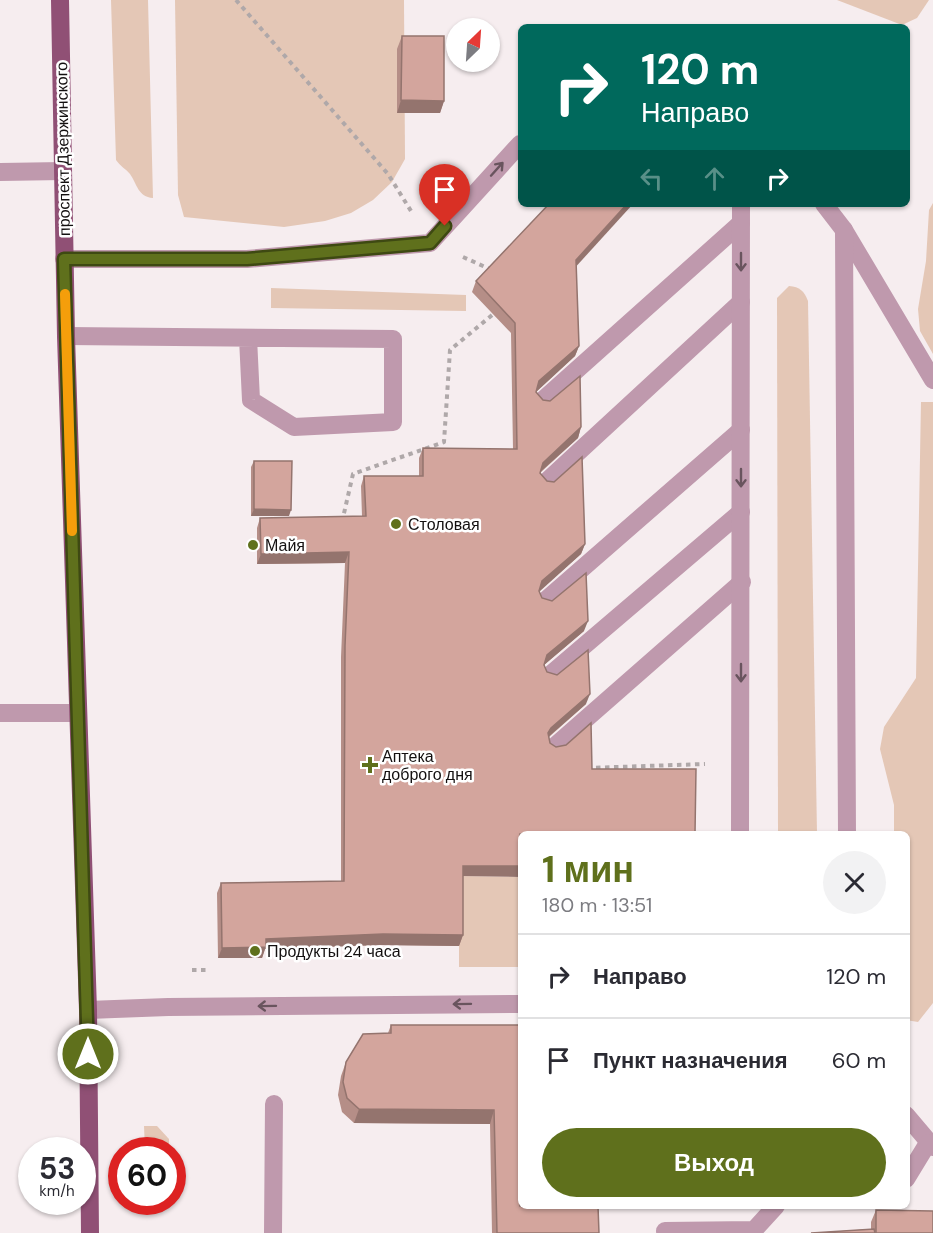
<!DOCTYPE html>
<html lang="ru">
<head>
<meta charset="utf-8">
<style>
	body { margin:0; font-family:"DM Sans",sans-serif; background:#f2f2f3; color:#2b2b33; height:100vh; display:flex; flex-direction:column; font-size:22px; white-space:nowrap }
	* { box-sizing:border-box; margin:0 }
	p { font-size:20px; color:#7c7c81 }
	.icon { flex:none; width:33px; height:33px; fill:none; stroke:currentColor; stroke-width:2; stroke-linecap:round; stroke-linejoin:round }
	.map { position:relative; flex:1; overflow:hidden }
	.drawer { position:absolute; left:518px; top:831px; width:392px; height:378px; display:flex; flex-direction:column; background:#fff; border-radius:9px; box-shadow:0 2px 4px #0004 }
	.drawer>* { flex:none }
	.top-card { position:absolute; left:518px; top:24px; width:392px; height:183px; border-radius:9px; box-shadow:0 2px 4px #0004; background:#00695c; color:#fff; overflow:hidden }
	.needle { width:39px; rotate:25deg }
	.buttons { position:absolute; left:446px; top:18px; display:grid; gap:12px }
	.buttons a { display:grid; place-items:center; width:54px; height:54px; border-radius:50%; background:#fff; box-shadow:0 2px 4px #0004; font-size:30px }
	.speed { position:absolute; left:18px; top:1137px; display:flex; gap:12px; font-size:30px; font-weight:700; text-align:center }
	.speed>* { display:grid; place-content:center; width:78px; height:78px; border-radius:50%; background:#fff; box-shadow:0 2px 4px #0004; line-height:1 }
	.speed small { font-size:15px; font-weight:400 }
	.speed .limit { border:9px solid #d22; background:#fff; color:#111 }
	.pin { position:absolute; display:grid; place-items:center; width:51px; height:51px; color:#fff; margin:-62px -26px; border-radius:50% 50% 50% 0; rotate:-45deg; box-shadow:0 0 6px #0007 }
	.pin .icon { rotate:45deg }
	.me { position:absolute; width:66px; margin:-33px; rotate:0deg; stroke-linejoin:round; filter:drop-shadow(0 0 4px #0008) }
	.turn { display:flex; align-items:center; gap:21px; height:126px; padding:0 24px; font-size:27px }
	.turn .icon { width:78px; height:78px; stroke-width:2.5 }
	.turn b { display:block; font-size:42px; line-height:51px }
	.lanes { display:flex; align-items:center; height:57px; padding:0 24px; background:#0003; justify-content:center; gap:30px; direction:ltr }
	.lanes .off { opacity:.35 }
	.round { display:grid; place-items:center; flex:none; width:63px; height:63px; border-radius:32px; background:#f2f2f3 }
	.summary { display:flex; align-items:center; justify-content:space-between; height:102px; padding:0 24px }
	h1 { font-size:36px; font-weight:700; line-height:45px; color:#5f701c }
	.action { display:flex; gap:12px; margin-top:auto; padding:12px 24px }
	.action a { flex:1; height:69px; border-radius:36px; background:#5f701c; color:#fff; font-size:24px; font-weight:700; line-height:69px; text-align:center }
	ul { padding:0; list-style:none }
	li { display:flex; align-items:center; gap:18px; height:84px; padding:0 24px; border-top:2px solid #e1e1e2 }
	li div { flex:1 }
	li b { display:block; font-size:22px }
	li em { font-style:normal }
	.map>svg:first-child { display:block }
</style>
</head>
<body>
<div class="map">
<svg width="933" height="1233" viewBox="0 0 933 1233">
	<rect width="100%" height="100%" fill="#f6edef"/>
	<g fill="#e4c7b6">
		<path d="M111 0H148L153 198C138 197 137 184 130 174 126 169 120 166 116 160Z"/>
		<polygon points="175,0 404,0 405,159 392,182 373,200 351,213 325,221 284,227 184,217 178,195"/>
		<polygon points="837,0 929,0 917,18 902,25"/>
		<polygon points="933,203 933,354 920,331 918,309 926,261 929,210"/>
		<path d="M789 286C800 287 804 291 808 301L817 834H778L777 298Z"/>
		<polygon points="271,288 466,295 466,311 271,308"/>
		<polygon points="921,402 933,402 933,1003 918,1022 906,1020 906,834 894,834 894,805 880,749 884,727 916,678"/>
		<polygon points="459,876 520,877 520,967 459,967"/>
		<polygon points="144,1126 157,1126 169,1139 169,1150 145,1150"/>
	</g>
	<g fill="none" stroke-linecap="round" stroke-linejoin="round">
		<g stroke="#afa8a9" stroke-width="4" stroke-dasharray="4.5 4.5" stroke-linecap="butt">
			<polyline points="236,0 388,174 411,211"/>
			<polyline points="463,257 492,270"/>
			<polyline points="342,522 353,474 444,442 450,350 497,311"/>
			<polyline points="587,768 705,764"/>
			<polyline points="351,943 351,952"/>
			<polyline points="192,970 208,970"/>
		</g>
		<g stroke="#bf99ad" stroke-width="18">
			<polyline points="0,172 63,171"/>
			<polyline points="824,204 844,230 933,380"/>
			<polyline points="844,230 847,834"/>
			<polyline points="64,259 247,259 430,243 520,144"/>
			<path d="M66 336C175 337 284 338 393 339V422L294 427 251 400 248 338"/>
			<polyline points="543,400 741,223"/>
			<polyline points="547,481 741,302"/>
			<polyline points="546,600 741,430"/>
			<polyline points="551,674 741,512"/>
			<polyline points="0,713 78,713"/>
			<polyline points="555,746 742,582"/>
			<polyline points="740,834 741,204"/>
			<polyline points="88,1010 168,1007 520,1004"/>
			<polyline points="906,1115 933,1147"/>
			<polyline points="906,1179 928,1143"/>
			<polyline points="665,1231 754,1230 776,1206"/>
			<polyline points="273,1233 274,1104"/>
		</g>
		<polyline stroke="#905075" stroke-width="18" points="60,0 66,336 88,1010 90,1233"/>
	</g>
	<g fill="#b58e87">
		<polygon points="402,36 444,101 440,113 397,113 397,49"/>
		<polygon points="576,266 579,346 575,356 536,392 543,400 581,427 578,438 540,473 585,544 581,554 539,591 542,598 584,631 544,665 547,672 586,704 549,737 463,876 463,935 459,946 380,945 265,949 262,958 218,958 217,893 221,883 341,881 341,657 345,563 257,564 257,528 260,518 362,516 361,486 364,476 419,476 419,458 423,448 513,449 511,333 472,292 476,281"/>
		<polygon points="254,461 289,516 251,516 251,467"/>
		<polygon points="391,1025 520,1025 520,1206 599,1233 492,1233 490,1124 354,1123 342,1112 338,1095 341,1076 346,1062 388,1033"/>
		<polygon points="876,1210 933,1233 811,1233 871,1229 871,1222"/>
	</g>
	<g fill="#94746e">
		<polygon points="401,100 444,101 440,113 397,113"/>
		<polygon points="627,204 633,204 572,271 576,260"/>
		<polygon points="579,346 575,356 536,392 539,381"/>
		<polygon points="581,427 578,438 539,473 543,463"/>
		<polygon points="254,509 291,510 289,516 251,516"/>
		<polygon points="585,544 581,554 539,592 542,581"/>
		<polygon points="349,552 345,563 257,564 261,554"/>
		<polygon points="588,621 584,631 544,665 547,655"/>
		<polygon points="590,694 586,704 547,738 548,733 551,728"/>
		<polygon points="463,866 520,866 520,877 459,876"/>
		<polygon points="383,934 463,935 459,946 380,945 265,949 262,958 218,958 222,948 266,939"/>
		<polygon points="359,1109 494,1110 490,1124 354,1123"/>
	</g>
	<g fill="#d3a59d" stroke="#94746e" stroke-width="1.5">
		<polygon points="402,36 444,36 444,101 401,100"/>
		<polygon points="549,204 627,204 576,260 579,346 539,381 536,392 543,400 550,401 580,376 581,427 543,463 540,473 547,481 554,482 582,457 585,544 542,581 539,591 542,598 552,601 586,573 588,621 547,655 544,665 547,672 557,675 588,650 590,694 551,728 548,733 550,743 556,747 566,745 591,723 592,769 696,769 695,834 520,834 520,866 463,866 463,935 383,934 266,939 266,947 222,948 221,883 344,881 345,646 349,552 261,554 260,518 366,516 364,476 423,476 423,448 517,449 515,323 476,281"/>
		<polygon points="254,461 292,461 291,510 254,509"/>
		<polygon points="391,1025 520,1025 520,1206 598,1206 599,1233 497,1233 494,1110 359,1109 347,1098 343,1082 346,1062 363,1034 391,1033"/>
		<polygon points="876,1210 933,1211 933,1233 876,1233"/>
		<polygon points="874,1229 875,1233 811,1233"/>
	</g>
	<defs><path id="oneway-shaft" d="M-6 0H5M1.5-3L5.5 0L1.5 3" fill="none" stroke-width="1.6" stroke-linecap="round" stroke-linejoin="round" transform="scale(1.5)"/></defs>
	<g stroke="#69545e">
		<use href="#oneway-shaft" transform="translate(497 169) rotate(-48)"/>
		<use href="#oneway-shaft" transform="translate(741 262) rotate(90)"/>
		<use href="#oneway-shaft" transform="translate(741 478) rotate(90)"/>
		<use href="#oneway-shaft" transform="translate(741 673) rotate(90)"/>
		<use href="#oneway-shaft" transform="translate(462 1004) rotate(179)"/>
		<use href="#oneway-shaft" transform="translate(267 1006) rotate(179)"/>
	</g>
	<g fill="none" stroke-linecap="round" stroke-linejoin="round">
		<defs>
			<polyline id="route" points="88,1054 64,259 247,259 430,243 445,226"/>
		</defs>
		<use href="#route" stroke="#3e4912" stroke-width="15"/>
		<use href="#route" stroke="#5f701c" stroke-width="10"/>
		<polyline stroke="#f59e0b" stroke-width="10" points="65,294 72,531"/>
	</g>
	<g fill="#5f701c" stroke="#fff" stroke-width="2">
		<circle cx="396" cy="524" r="6"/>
		<circle cx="253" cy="545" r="6"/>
		<path d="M367 756h6v6h6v6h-6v6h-6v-6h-6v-6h6z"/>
		<circle cx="255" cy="951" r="6"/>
	</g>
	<g text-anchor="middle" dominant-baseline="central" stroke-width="5" stroke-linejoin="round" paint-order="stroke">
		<g font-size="16" fill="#131010" stroke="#fff">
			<text transform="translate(63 149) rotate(-91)">проспект Дзержинского</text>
		</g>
		<g font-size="16" fill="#131010" stroke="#fff" text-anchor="start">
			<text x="408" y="524">Столовая</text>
			<text x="265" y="545">Майя</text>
			<text x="382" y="756">Аптека<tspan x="382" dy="18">доброго дня</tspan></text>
			<text x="267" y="951">Продукты 24 часа</text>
		</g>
	</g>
</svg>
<div class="buttons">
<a><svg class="needle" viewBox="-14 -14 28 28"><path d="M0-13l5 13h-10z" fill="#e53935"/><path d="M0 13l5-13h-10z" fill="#7c7c81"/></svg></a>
</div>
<div class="speed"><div>53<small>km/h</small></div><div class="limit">60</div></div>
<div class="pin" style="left:445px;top:226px;background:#d93025"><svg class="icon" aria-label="arrive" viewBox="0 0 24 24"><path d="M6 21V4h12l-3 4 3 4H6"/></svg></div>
<svg class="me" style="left:88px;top:1054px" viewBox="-20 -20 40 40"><circle r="17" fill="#5f701c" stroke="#fff" stroke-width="3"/><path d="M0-11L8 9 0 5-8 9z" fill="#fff"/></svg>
<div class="top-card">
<div class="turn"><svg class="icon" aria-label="right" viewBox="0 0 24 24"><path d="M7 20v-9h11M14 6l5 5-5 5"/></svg><div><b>120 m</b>Направо</div></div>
<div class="lanes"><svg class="icon off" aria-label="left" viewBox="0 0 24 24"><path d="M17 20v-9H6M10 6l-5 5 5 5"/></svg><svg class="icon off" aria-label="ahead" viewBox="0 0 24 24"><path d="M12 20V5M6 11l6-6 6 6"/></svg><svg class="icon" aria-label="right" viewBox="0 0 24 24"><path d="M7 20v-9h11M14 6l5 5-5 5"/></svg></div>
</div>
<section class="drawer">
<div class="summary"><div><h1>1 мин</h1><p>180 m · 13:51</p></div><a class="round"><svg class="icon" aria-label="close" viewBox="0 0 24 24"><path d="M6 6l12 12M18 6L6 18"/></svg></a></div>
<ul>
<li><svg class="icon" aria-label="right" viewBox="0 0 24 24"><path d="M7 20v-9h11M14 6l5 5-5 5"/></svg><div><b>Направо</b></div><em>120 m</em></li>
<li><svg class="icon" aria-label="arrive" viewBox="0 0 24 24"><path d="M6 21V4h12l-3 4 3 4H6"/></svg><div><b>Пункт назначения</b></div><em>60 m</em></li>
</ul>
<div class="action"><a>Выход</a></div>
</section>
</div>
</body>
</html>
